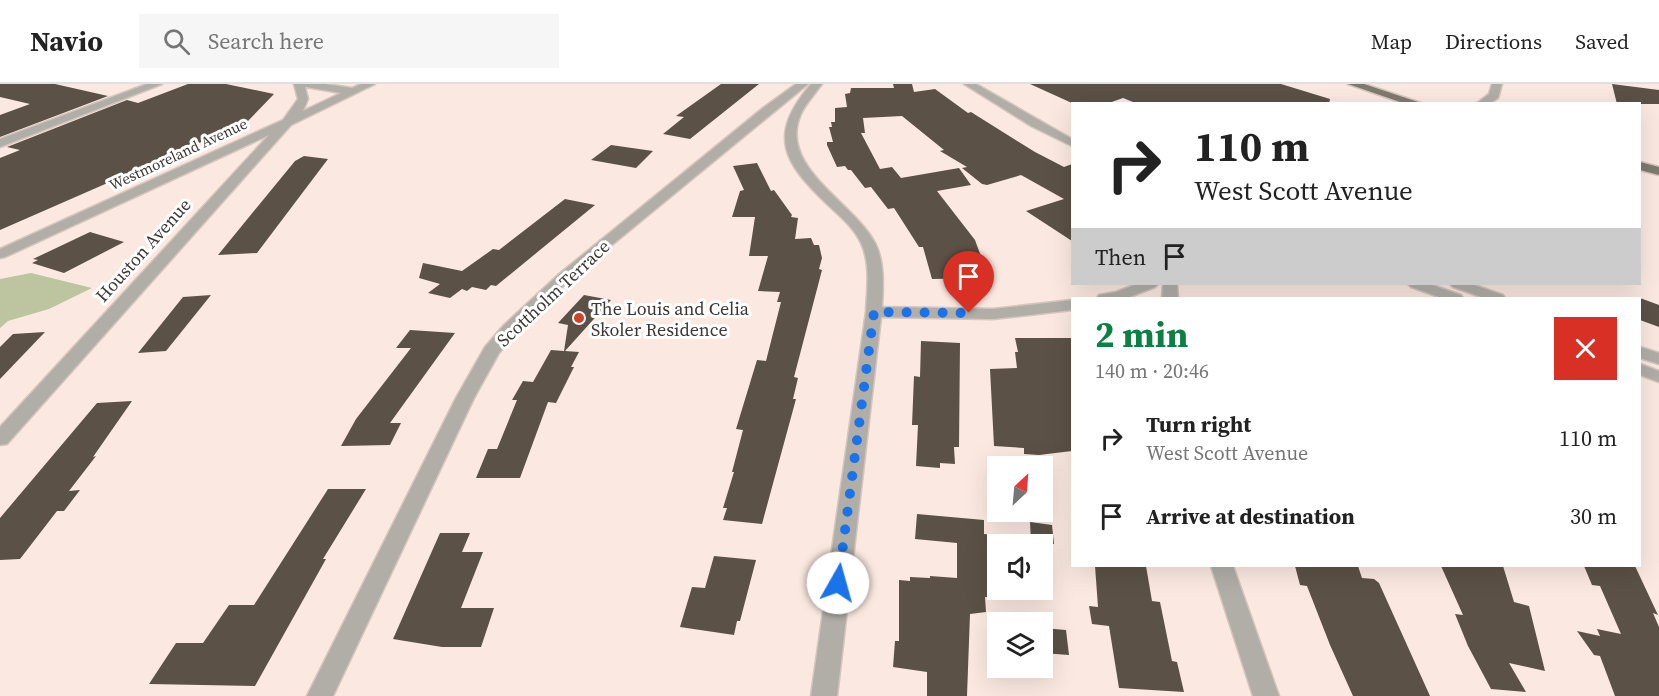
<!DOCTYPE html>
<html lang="en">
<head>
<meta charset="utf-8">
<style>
	body { margin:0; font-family:"Source Serif 4",serif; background:#f6f6f6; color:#222; height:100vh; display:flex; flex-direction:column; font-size:22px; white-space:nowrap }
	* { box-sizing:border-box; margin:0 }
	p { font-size:20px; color:#767676 }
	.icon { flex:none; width:33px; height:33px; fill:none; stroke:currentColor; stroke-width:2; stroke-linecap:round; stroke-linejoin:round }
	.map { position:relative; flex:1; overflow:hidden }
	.panel { position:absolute; left:1071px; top:213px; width:570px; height:270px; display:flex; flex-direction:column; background:#fff; border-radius:0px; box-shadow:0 6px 24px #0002 }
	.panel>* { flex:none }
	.guide { position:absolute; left:1071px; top:18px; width:570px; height:183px; border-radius:0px; box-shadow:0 6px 24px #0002; background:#fff; color:#222; overflow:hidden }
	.needle { width:39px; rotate:26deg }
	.controls { position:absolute; left:987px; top:372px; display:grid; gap:12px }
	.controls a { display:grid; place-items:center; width:66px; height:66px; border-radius:0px; background:#fff; box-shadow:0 6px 24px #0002; font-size:30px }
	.pin { position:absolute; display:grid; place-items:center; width:51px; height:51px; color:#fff; margin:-62px -26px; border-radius:50% 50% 50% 0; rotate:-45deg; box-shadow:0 0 6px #0007 }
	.pin .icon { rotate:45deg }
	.me { position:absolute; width:66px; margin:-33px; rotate:7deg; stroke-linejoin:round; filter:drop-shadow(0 0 4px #0008) }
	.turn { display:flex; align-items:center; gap:21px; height:126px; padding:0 24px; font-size:27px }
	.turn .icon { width:78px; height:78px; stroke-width:2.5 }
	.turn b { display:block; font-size:42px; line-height:51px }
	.then { display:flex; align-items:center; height:57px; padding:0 24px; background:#0003; gap:12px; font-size:22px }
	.round { display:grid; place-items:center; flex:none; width:63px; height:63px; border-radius:0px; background:#f6f6f6 }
	.summary { display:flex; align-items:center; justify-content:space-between; height:102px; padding:0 24px }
	h1 { font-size:36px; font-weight:700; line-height:45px; color:#0b8043 }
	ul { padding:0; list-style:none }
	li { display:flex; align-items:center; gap:18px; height:78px; padding:0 24px }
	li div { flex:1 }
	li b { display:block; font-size:22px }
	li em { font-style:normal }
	header { display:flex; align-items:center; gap:36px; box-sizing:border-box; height:84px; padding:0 30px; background:#fff; border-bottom:2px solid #e0e0e0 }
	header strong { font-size:28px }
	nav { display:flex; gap:33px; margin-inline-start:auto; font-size:21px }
	.search { width:420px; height:54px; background:#f6f6f6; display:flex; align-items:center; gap:15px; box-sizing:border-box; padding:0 21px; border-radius:0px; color:#767676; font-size:22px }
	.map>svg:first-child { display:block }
</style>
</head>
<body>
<header>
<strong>Navio</strong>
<div class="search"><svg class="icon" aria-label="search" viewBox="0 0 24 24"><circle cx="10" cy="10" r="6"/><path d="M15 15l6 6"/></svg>Search here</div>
<nav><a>Map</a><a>Directions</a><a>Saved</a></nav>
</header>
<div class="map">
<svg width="1659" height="612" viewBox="0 0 1659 612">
	<rect width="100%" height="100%" fill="#fbe9e1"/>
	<polygon fill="#bcc4a0" points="31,189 92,204 49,225 8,237 0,244 0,195"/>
	<g fill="#5b5146">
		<polygon points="0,0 55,0 108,12 0,53 0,31 30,20 0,13"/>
		<polygon points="188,0 226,0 274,10 247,38 0,146 0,74 20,66 7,63 127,16 138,19"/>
		<polygon points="721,0 759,0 690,55 663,50 684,33 676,32"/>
		<polygon points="893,0 912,0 914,8 935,5 968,29 971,28 1035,68 1064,83 1072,80 1072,157 1026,127 1064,115 1021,91 987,101 982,100 962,84 967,83 940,67 944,66 902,32 863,34 865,49 861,49 880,85 892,83 901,94 959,84 971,101 937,107 975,156 989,194 932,195 923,163 919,163 894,124 888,125 871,103 865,104 851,86 848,86 845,82 837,83 827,61 827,58 833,58 829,43 832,43 831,38 835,38 835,24 847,23 845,10 850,9 851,4 894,4"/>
		<polygon points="1030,0 1281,0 1330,15 1329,20 1138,20 1123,14 1106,20 1074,20"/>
		<polygon points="1612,0 1659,6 1659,20 1617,20"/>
		<polygon points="611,61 653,67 636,84 591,76"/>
		<polygon points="304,72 328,75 257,169 218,171 295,77"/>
		<polygon points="757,79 771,107 774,106 792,131 791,133 798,134 795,155 811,154 814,161 819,161 822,174 819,185 822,186 794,293 798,294 793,315 796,315 762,440 723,436 727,424 723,424 734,388 732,388 743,346 736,345 757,276 766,277 781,218 777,218 780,208 758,207 768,172 749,172 755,133 732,133 740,107 744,106 733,82"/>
		<polygon points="565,115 595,121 496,202 491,201 486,206 472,203 467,207 462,205 450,214 428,209 440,200 419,194 423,179 462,187 493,165 499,166"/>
		<polygon points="90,148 124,158 64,189 32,179 38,176 33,175"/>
		<polygon points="211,211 166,267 138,269 183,213"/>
		<polygon points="584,211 611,216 565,267 579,268 571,283 574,283 556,319 548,318 520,394 476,394 488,365 497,365 517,316 512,316 523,297 533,298 551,266 564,267 568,241 558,239"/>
		<polygon points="1640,214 1659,221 1659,243 1640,236"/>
		<polygon points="410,246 455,249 390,339 401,339 390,361 341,362 356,335 411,264 396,264"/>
		<polygon points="45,248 0,295 0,263 13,250"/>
		<polygon points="1015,254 1072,254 1072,367 1039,371 1024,370 1024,364 994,362 990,285 1017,284 1015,268 1018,268"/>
		<polygon points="921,257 960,259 959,363 954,363 955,380 940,379 940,384 916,382 918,341 912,341 914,292 920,293"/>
		<polygon points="132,317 93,373 96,372 69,407 80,406 64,427 57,427 20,475 0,476 0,434 97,319"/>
		<polygon points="328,405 366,405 323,475 326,475 255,602 149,600 176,559 203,559 229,521 254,521"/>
		<polygon points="917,430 984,436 984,450 998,451 998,514 985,513 986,528 970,530 967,612 927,612 927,588 893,583 895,557 899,557 899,496 910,497 910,493 930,494 930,492 957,494 957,459 915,455"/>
		<polygon points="1030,438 1052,441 1054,460 1031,458"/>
		<polygon points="440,449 470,449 462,468 483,468 461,524 494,524 481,563 442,563 393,555"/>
		<polygon points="714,472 756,476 740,537 737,537 734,551 680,543 692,503 705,504"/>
		<polygon points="1095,482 1146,482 1152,517 1160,518 1172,577 1177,578 1184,608 1119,604 1109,542 1092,540 1089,522 1098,523"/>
		<polygon points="1295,482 1358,482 1362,494 1374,495 1379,499 1430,612 1353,612 1330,561 1307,502 1300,501"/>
		<polygon points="1441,482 1503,482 1514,518 1529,522 1545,587 1509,579 1526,608 1491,605 1468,562 1455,530 1463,531"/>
		<polygon points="1584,482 1635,482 1658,531 1653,529 1659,543 1659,612 1615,612 1600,572 1594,571 1577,547 1600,552 1597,545 1621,550 1600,502 1592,501"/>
		<polygon points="1042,544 1066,546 1069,571 1042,569"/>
	</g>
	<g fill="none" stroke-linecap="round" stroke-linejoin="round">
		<defs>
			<g id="street">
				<polygon points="147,0 162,0 0,63 0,55"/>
				<path d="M294 0H325L352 4 361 0H375L291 41 7 360 0 361V343L269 51 5 173 0 174V165L283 36 298 15ZM305 3H306L341 9 303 27 308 15Z"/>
				<polygon points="796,0 808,0 568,197 516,249 499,269 474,314 333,612 307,612 456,314 485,263 504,241 558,191 763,24"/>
				<path d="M811 0H822C815 10 806 19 801 30 777 83 855 119 875 159 885 178 883 203 882 223L993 225 1072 216V226L993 235 881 233 837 612H811L866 228C867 206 871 180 861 159 854 144 840 132 828 121 783 78 767 52 811 0Z"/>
				<polygon points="964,0 976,0 1072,55 1072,62 1031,42"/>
				<polygon points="1492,0 1502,0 1498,14 1489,20 1476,20 1489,10"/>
				<polygon points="1137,200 1158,200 1155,203 1127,214 1097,214 1099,211 1116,208"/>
				<polygon points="1163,200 1177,200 1178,214 1162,214"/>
				<polygon points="1408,200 1429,200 1461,211 1463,214 1442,214 1411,203"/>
				<polygon points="1450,200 1471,200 1503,211 1505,214 1484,214 1453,203"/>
				<polygon points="1640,263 1659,269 1659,280 1640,274"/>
				<polygon points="1640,280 1659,287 1659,298 1640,291"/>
				<polygon points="1211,482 1233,482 1279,612 1253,612"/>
			</g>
			<g id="primary">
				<polygon points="1348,0 1364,0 1424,20 1406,20"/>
				<polygon points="1640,78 1659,83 1659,91 1640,86"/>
			</g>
		</defs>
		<use href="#street" stroke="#d5c5be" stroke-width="3"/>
		<use href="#primary" stroke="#d5c5be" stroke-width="3"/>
		<use href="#street" fill="#b1aea8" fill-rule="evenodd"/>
		<use href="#primary" fill="#7e7a6e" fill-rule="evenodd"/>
	</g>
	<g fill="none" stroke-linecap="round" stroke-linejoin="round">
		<polyline stroke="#1a73e8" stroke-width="10" stroke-dasharray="0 18" points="838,499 874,228 969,229"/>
	</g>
	<circle fill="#cd4229" stroke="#fff" stroke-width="2" cx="579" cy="234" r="6"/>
	<g text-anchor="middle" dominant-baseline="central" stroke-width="6" stroke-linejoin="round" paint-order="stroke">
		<g font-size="15" fill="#3e3734" stroke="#fff">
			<text transform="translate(178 70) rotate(-25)">Westmoreland Avenue</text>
		</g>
		<g font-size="18" fill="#3e3734" stroke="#fff">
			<text transform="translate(143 166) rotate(-48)">Houston Avenue</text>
			<text transform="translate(553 209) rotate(-43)">Scottholm Terrace</text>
		</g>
		<g font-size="18" fill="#3e3734" stroke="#fff" text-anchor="start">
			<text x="591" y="224">The Louis and Celia<tspan x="591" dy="21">Skoler Residence</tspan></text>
		</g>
	</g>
</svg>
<div class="controls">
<a><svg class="needle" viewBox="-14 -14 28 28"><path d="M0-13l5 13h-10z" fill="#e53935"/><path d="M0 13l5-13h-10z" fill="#767676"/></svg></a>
<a><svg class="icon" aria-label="sound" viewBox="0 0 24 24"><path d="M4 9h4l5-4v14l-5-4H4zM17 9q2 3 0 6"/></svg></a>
<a><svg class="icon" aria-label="layers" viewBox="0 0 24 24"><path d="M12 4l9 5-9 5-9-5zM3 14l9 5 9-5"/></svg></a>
</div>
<div class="pin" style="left:969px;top:229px;background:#d93025"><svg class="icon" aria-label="arrive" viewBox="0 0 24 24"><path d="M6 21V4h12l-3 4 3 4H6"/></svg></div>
<svg class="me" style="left:838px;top:499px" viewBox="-20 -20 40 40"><circle r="19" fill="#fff"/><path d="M0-13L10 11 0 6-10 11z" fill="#1a73e8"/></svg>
<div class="guide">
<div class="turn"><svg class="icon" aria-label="right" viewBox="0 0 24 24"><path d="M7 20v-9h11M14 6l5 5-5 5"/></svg><div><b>110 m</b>West Scott Avenue</div></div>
<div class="then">Then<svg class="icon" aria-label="arrive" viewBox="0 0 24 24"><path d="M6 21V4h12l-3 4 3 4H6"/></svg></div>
</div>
<section class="panel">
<div class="summary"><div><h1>2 min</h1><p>140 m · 20:46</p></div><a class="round" style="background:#d93025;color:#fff"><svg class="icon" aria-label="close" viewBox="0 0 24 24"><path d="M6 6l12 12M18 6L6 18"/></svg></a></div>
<ul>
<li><svg class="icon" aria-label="right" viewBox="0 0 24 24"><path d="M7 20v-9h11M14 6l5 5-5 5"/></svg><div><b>Turn right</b><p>West Scott Avenue</p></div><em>110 m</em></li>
<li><svg class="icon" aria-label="arrive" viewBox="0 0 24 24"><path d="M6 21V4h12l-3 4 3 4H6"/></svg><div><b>Arrive at destination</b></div><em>30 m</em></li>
</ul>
</section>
</div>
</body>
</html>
